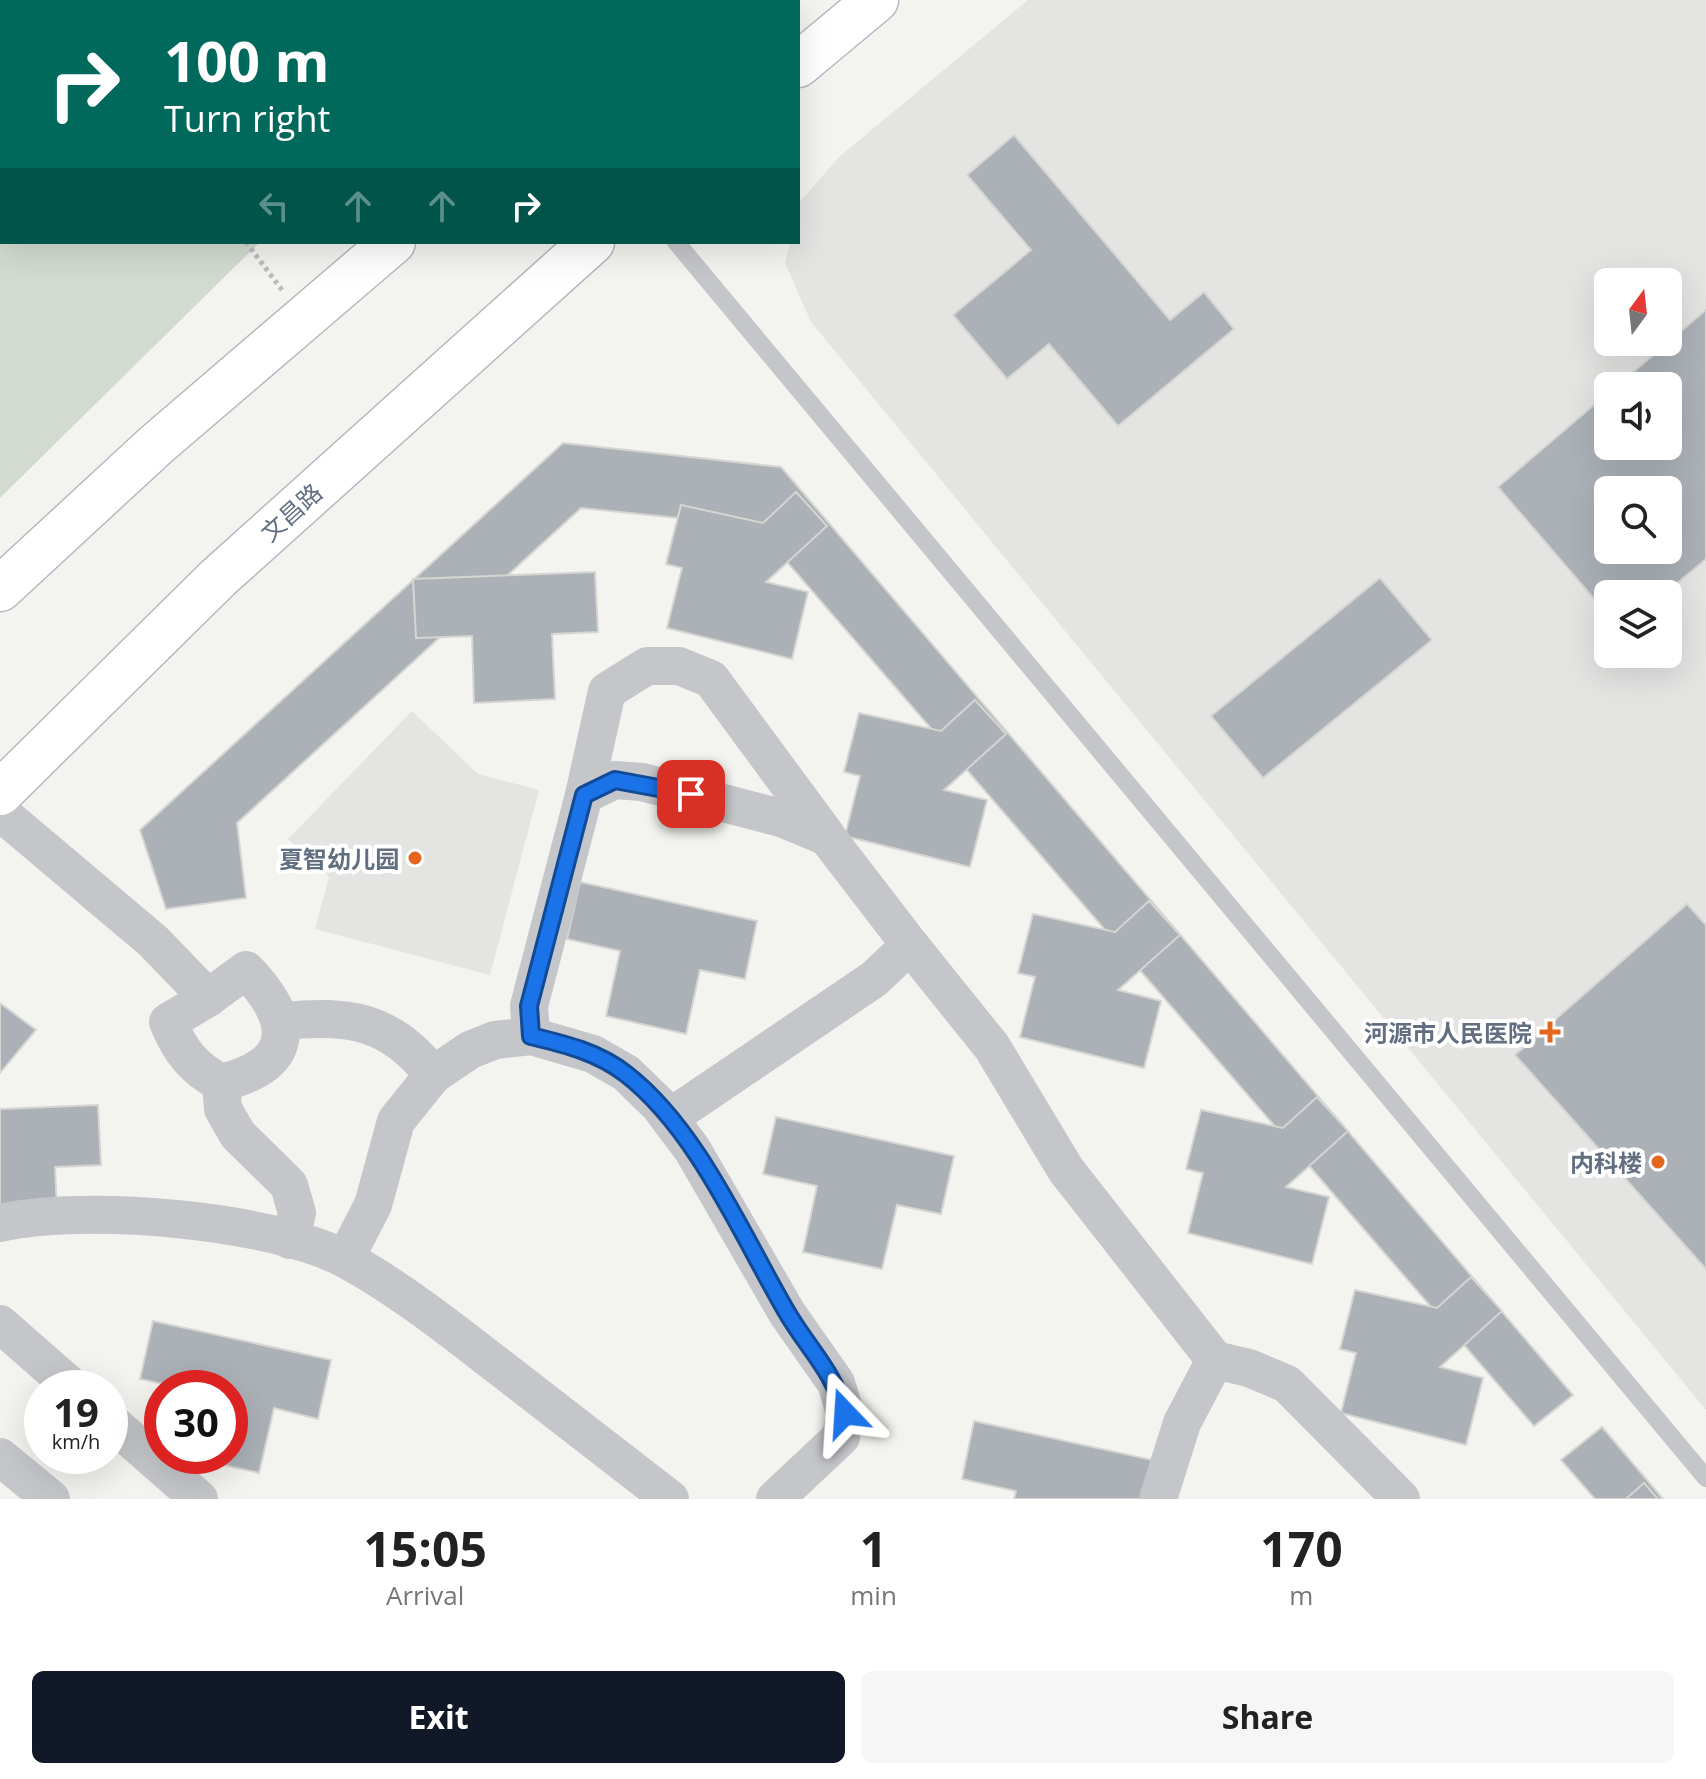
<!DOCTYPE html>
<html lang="en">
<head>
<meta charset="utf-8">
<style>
	body { margin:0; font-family:"Open Sans","Noto Sans SC",sans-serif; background:#f6f6f6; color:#222; height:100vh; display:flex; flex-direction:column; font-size:30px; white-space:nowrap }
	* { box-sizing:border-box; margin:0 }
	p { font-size:26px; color:#767676 }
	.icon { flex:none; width:44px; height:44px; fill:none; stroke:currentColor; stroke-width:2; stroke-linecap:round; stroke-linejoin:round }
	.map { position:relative; height:1499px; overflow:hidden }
	.details { display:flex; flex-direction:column; background:#fff; flex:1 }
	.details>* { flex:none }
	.top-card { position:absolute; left:0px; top:0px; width:800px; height:244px; box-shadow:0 8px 32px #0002; background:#00695c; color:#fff; overflow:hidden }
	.needle { width:52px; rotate:15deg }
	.fabs { position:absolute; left:1594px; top:268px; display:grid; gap:16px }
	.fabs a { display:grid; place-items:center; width:88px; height:88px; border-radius:12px; background:#fff; box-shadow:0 8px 32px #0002; font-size:40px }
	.speed { position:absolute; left:24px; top:1370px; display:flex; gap:16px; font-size:40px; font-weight:700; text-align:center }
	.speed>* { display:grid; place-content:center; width:104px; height:104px; border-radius:50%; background:#fff; box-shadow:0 8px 32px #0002; line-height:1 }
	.speed small { font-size:20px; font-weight:400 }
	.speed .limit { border:12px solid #d22; background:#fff; color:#111 }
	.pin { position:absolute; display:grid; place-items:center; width:68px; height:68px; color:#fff; margin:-34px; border-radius:16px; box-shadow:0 4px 12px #0006 }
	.me { position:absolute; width:88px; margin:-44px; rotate:340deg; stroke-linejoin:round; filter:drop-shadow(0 0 6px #0008) }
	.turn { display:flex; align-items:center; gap:28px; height:168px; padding:0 32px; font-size:36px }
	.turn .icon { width:104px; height:104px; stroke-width:2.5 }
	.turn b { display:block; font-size:56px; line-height:68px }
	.lanes { display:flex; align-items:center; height:76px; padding:0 32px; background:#0003; justify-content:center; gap:40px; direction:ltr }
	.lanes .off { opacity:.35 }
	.eta { display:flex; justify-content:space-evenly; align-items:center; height:136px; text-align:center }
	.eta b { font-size:48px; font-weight:700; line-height:56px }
	.primary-button { display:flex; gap:16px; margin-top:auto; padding:16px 32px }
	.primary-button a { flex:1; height:92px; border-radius:12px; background:#111827; color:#fff; font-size:32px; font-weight:700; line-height:92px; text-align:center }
	.primary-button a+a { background:#f6f6f6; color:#222 }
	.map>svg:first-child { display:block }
</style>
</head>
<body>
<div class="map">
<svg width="1706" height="1499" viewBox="0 0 1706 1499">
	<rect width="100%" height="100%" fill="#f3f4ef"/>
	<g fill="#e4e4e3" fill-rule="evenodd">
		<path d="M1028 0H1706V1410L811 322 785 263 790 242H798V204L839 157ZM1608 282H1668V342H1608ZM1608 386H1668V446H1608ZM1608 490H1668V550H1608ZM1608 594H1668V654H1608Z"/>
		<polygon points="412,711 478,774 539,790 490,975 315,929 329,877 288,839"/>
	</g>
	<polygon fill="#d3dbd1" points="0,0 318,2 2,2 2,242 260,242 0,498"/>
	<g fill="#acb1b8" stroke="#d5d5d2" stroke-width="2" fill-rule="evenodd">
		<polygon points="1014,135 1170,320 1204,292 1234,329 1118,426 1049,344 1007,379 953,315 1031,250 967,175"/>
		<path d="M1706 310V559L1664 594H1608V615L1498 487 1608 393V446H1668V386H1617ZM1608 490H1668V550H1608Z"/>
		<polygon points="563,443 781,467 1573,1395 1534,1426 756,526 581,508 237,823 246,898 166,909 140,830"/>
		<polygon points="796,492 827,526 766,582 808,592 792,659 667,628 682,568 666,564 681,505 763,523"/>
		<polygon points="595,572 598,632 552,634 555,699 474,703 472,636 416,638 413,579"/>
		<polygon points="1380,578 1432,640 1263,778 1211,716"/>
		<polygon points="975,700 1006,734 944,790 987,800 970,867 845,836 860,776 844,772 859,713 941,731"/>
		<polygon points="580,882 757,921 745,979 700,970 686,1034 606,1016 620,951 567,939"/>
		<polygon points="1149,901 1180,935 1118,990 1161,1001 1144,1068 1020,1037 1035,977 1018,973 1033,914 1115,932"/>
		<polygon points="1687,904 1706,925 1706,1269 1515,1055"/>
		<polygon points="0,1003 36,1030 0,1073"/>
		<polygon points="1317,1097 1348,1131 1286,1187 1329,1197 1312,1264 1188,1233 1203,1173 1186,1169 1201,1110 1283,1128"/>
		<polygon points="98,1105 101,1165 55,1167 58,1233 0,1236 0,1109"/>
		<polygon points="776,1117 954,1156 941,1214 897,1205 882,1269 803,1252 817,1186 763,1174"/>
		<polygon points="1471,1277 1502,1311 1440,1367 1483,1378 1466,1445 1341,1413 1356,1353 1340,1349 1355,1290 1437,1308"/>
		<polygon points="153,1321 331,1360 318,1419 274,1408 259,1473 183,1456 230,1456 230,1388 182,1388 140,1379"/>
		<polygon points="974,1421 1152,1460 1143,1499 1014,1499 1016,1491 962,1479"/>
		<polygon points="1602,1427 1663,1499 1595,1499 1561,1460"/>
		<polygon points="1644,1483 1658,1499 1626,1499"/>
	</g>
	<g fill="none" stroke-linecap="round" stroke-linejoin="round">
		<defs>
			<g id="secondary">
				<polyline points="670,2 672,0"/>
				<polyline points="798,65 876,0"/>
				<polyline points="0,589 157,444 393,242"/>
				<polyline points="0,793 218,578 592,242"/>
			</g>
		</defs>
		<use href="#secondary" stroke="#b6b9be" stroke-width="47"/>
		<g stroke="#bbbcbf" stroke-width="5" stroke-dasharray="4 4" stroke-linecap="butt">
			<polyline points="49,0 51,2"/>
			<polyline points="246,242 282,290"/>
		</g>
		<polyline stroke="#c4c6ca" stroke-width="18" points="676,242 1706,1478"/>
		<g stroke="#c4c6ca" stroke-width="38">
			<polyline points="584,795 607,691 647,666 679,666 711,679 826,835"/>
			<polyline points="0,812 153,941 208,998"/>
			<polyline points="910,945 992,1047 1066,1170 1215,1360 1182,1423 1158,1499"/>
			<path d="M246 970C295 1021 297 1064 221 1083 193 1068 180 1051 168 1022L208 998Z"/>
			<path d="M282 1021C348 1015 390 1019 433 1075"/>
			<polyline points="531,1036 529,1006 584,795 615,780 642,782 781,818 827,837 910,945 874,979 669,1118"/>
			<polyline points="221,1083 223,1109 238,1135 289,1185 297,1213 290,1240"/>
			<path d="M0 1223C84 1204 271 1219 347 1260 400 1289 449 1328 497 1365 555 1410 612 1454 670 1499"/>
			<polyline points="345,1259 373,1205 396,1121 433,1075 470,1050 495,1040 531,1036 593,1054 626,1073 659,1105 692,1149 787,1313 836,1383 845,1413 841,1437 775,1499"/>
			<polyline points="0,1324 73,1388"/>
			<polyline points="1215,1360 1249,1368 1287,1384 1401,1499"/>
			<polyline points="110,1421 199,1499"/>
			<polyline points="0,1457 51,1499"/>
		</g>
		<use href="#secondary" stroke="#fff" stroke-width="44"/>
	</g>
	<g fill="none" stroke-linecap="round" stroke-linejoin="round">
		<defs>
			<path id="route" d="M691 794 615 780 584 795 529 1006 531 1036C564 1044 598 1052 626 1074 697 1129 741 1233 785 1309 807 1348 832 1368 845 1413"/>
		</defs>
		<use href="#route" stroke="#114b97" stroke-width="20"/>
		<use href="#route" stroke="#1a73e8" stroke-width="14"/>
	</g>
	<g fill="#e5661f" stroke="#fff" stroke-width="3">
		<circle cx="415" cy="858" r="8"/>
		<path d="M1546 1020h8v8h8v8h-8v8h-8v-8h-8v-8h8z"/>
		<circle cx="1658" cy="1162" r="8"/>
	</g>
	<g text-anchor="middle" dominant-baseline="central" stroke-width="8" stroke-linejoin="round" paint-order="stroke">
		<g font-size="24" fill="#626f81" stroke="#fff">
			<text transform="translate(291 512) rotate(-42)">文昌路</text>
		</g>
		<g font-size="24" font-weight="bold" fill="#626f81" stroke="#fff" text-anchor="end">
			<text x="399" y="858">夏智幼儿园</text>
			<text x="1532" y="1032">河源市人民医院</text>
			<text x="1642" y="1162">内科楼</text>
		</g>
	</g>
</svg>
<div class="fabs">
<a><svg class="needle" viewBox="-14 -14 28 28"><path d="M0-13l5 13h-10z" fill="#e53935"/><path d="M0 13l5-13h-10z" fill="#767676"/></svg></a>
<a><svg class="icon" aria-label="sound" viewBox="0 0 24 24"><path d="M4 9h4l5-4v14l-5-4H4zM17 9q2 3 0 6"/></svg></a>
<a><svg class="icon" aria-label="search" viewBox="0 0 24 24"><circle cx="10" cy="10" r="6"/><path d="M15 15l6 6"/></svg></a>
<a><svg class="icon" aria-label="layers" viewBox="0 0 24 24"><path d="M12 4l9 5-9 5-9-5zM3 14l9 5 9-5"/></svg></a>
</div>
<div class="speed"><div>19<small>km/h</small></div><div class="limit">30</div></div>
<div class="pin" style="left:691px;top:794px;background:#d93025"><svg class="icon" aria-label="arrive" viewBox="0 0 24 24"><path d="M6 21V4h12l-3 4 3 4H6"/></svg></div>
<svg class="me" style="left:845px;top:1413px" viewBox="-20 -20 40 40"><path d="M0-17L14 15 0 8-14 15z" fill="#1a73e8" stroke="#fff" stroke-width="4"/></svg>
<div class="top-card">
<div class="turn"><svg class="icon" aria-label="right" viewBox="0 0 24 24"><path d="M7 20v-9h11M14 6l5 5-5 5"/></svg><div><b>100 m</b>Turn right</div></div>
<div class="lanes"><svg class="icon off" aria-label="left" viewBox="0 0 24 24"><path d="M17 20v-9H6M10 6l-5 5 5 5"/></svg><svg class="icon off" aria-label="ahead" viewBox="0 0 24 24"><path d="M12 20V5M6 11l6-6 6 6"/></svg><svg class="icon off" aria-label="ahead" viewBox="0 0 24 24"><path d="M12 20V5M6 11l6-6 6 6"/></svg><svg class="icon" aria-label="right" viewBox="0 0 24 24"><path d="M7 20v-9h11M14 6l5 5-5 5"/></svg></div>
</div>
</div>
<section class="details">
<div class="eta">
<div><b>15:05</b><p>Arrival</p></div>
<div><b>1</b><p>min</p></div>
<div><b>170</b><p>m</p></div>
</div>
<div class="primary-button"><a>Exit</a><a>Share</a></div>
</section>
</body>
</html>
